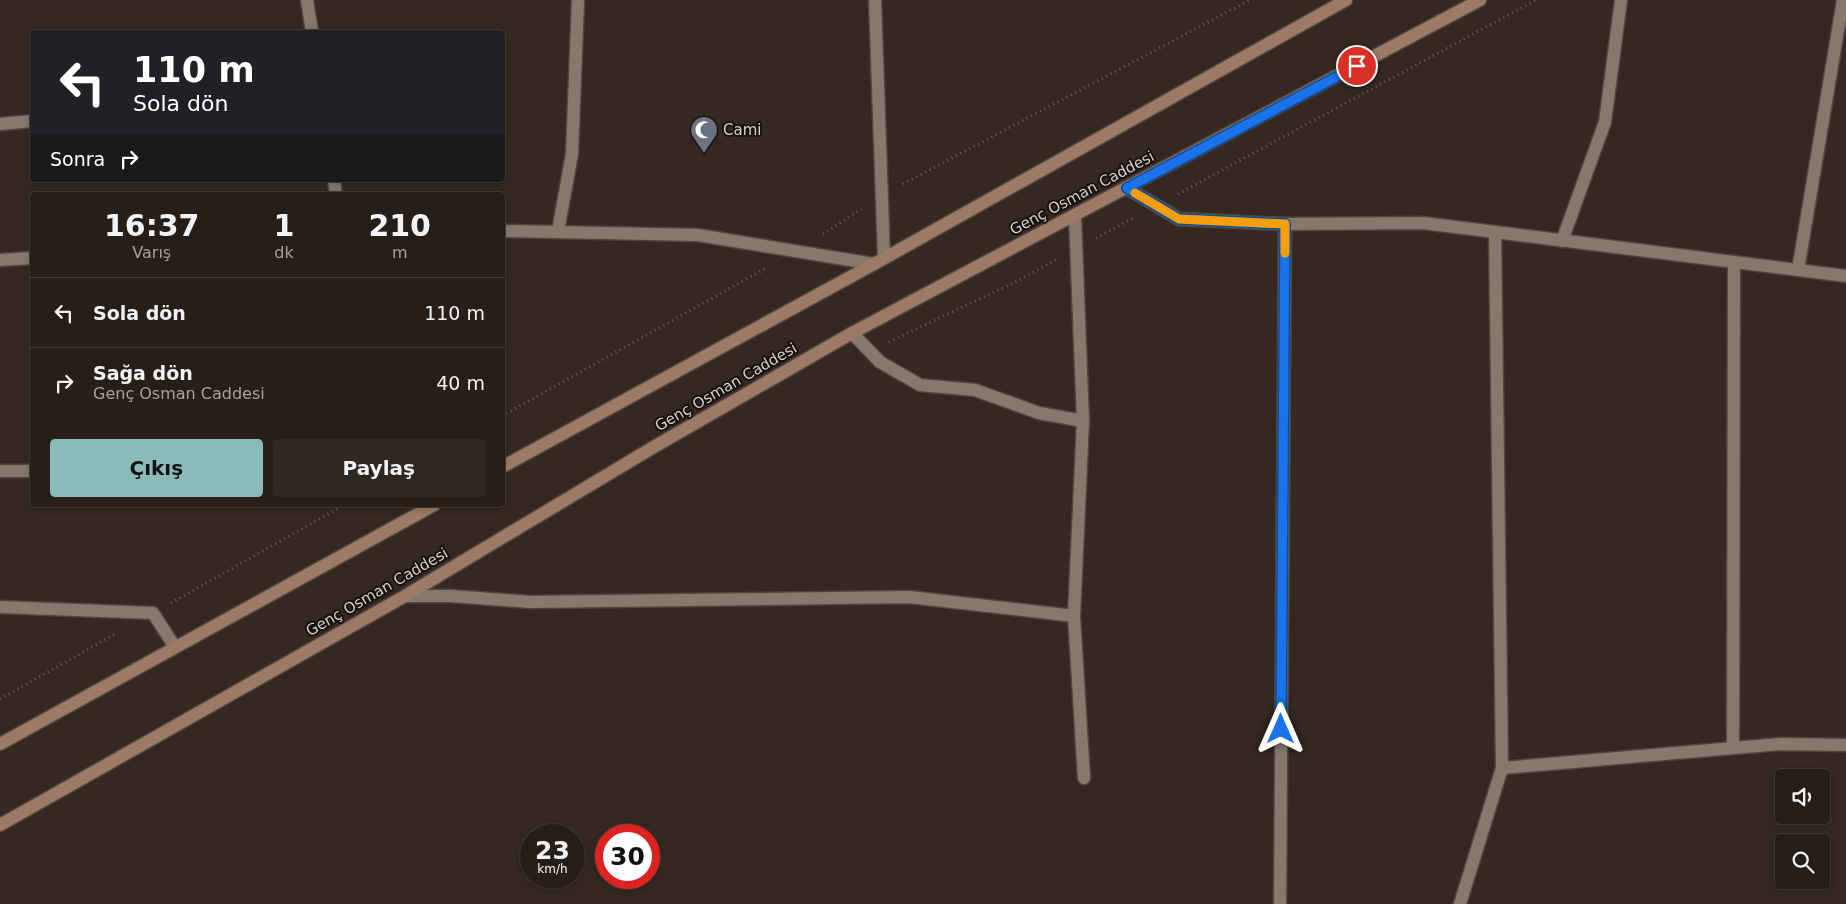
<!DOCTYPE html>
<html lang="tr">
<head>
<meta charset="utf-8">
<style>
	body { margin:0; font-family:"DejaVu Sans",sans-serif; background:#2f2721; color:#f1f3f6; height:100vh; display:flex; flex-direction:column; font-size:19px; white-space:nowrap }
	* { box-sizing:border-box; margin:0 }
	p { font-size:16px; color:#a4a2a2 }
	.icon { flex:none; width:28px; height:28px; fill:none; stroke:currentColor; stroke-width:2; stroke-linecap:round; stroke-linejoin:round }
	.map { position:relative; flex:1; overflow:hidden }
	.panel { position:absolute; left:30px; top:192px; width:475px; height:315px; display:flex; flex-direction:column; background:#271e18; border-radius:5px; box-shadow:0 2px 8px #0003,0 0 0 1px #433c37 }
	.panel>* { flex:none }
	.hud { position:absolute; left:30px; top:30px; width:475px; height:152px; border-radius:5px; box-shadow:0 2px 8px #0003,0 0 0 1px #433c37; background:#202124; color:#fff; overflow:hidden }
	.buttons { position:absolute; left:1775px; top:769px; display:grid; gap:10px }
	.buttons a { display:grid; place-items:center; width:55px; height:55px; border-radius:5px; background:#271e18; box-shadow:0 2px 8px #0003,0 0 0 1px #433c37; font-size:25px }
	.speed { position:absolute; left:520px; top:824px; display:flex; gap:10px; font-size:25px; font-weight:700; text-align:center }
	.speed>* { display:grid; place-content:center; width:65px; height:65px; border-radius:50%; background:#271e18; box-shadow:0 2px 8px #0003,0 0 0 1px #433c37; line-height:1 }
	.speed small { font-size:12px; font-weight:400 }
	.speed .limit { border:8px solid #d22; background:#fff; color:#111 }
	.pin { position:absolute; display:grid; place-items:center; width:42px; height:42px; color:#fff; margin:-21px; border:2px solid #fff; border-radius:50%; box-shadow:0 1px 5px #0007 }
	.me { position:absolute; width:55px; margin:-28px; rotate:0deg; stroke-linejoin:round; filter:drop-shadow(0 0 4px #0008) }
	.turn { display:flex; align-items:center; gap:18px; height:105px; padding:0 20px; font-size:22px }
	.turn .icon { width:65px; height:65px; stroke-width:2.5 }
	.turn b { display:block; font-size:35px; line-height:42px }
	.then { display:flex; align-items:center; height:48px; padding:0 20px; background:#0003; gap:10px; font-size:19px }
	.eta { display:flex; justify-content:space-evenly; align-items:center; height:85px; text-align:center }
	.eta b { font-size:30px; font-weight:800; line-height:35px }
	.button { display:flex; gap:10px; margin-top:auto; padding:10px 20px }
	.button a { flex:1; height:58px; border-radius:5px; background:#8bbbb9; color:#111; font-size:20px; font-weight:800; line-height:58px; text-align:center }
	.button a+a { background:#2f2721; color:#f1f3f6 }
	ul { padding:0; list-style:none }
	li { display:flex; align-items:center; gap:15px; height:70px; padding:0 20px; border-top:1px solid #433c37 }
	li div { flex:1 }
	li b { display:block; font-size:19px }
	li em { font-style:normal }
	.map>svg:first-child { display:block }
</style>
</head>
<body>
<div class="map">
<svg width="1846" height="904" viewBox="0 0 1846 904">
	<rect width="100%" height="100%" fill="#342820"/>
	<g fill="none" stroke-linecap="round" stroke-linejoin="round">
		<defs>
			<g id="minor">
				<polyline points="307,0 312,32"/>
				<polyline points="875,0 884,258"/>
				<polyline points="0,124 32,121"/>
				<polyline points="334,180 336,195"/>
				<polyline points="1127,188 1179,219 1285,224 1423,223 1846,276"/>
				<polyline points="1075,216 1083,421 1074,616 1084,778"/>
				<polyline points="502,231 698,235 874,264"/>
				<polyline points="558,231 572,154 578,0"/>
				<polyline points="1495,232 1502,768 1781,744 1846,745"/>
				<polyline points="1562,241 1605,122 1621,0"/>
				<polyline points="0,260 32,258"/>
				<polyline points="1798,270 1843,0"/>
				<polyline points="852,333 880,362 920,385 975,390 1039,413 1083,421"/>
				<polyline points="0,471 32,471"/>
				<polyline points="405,596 451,596 530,602 909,597 1074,616"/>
				<polyline points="0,607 153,613 175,647"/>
				<polyline points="1733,748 1734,262"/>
				<polyline points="1280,904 1285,224"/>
				<polyline points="1460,904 1502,768"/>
			</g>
			<g id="secondary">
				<polyline points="502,467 874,264 1346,0"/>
				<polyline points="0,744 434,505"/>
				<polyline points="0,825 405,596 652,448 852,333 1480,0"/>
			</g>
		</defs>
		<use href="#minor" stroke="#50463f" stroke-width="15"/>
		<use href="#secondary" stroke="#50463f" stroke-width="15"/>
		<g stroke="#6b615a" stroke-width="3" stroke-dasharray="1 4" stroke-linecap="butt">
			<polyline points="903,184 1250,0"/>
			<polyline points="1178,194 1536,0"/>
			<polyline points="823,234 861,209"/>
			<polyline points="1096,238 1135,217"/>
			<polyline points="889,342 1015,282 1056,260"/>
			<polyline points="502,416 766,268"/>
			<polyline points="171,603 344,505"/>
			<polyline points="0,699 117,633"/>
		</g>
		<use href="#minor" stroke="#86786e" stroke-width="12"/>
		<use href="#secondary" stroke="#9d7a66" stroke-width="12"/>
	</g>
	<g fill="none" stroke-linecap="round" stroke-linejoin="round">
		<defs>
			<polyline id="route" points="1281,729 1285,224 1179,219 1127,188 1357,66"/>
		</defs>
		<use href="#route" stroke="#114b97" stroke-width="12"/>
		<use href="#route" stroke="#1a73e8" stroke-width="9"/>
		<polyline stroke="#f59e0b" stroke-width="9" points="1135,193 1179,219 1285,224 1285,253"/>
	</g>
	<defs>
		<symbol id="mosque-pin" viewBox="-11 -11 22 30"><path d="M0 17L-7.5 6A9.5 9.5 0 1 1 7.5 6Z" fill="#6b7280" stroke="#18120f"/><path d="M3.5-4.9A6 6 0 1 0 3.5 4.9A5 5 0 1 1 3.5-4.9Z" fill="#fff"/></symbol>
	</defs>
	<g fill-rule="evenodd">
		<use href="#mosque-pin" x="688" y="114" width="32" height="43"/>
	</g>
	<g text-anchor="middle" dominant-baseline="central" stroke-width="4" stroke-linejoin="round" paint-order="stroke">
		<g font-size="15" fill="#d7cfca" stroke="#18120f" text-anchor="start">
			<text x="723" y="130">Cami</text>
		</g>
		<g font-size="15" fill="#d7cfca" stroke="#18120f">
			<text transform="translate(1082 193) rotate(-28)">Genç Osman Caddesi</text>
			<text transform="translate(726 387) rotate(-30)">Genç Osman Caddesi</text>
			<text transform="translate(377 592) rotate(-30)">Genç Osman Caddesi</text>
		</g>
	</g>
</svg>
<div class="buttons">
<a><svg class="icon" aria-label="sound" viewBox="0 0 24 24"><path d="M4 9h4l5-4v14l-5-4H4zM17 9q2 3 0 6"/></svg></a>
<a><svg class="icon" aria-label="search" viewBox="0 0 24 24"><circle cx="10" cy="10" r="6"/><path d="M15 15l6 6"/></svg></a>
</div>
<div class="speed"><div>23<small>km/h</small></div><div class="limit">30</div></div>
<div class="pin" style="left:1357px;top:66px;background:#d93025"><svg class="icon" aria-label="arrive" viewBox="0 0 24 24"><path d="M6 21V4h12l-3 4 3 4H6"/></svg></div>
<svg class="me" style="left:1281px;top:729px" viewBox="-20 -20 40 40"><path d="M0-17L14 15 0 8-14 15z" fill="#1a73e8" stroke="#fff" stroke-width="4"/></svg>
<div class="hud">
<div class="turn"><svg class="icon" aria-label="left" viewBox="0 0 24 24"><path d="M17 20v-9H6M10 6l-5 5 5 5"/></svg><div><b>110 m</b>Sola dön</div></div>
<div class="then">Sonra<svg class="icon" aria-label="right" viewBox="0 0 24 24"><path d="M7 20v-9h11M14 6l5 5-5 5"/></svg></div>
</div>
<section class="panel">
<div class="eta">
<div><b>16:37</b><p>Varış</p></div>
<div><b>1</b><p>dk</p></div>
<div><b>210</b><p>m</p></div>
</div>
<ul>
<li><svg class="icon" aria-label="left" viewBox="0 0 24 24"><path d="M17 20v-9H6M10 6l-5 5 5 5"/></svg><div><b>Sola dön</b></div><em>110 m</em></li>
<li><svg class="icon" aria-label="right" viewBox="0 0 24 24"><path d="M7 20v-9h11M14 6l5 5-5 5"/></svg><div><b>Sağa dön</b><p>Genç Osman Caddesi</p></div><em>40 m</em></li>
</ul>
<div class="button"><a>Çıkış</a><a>Paylaş</a></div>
</section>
</div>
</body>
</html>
